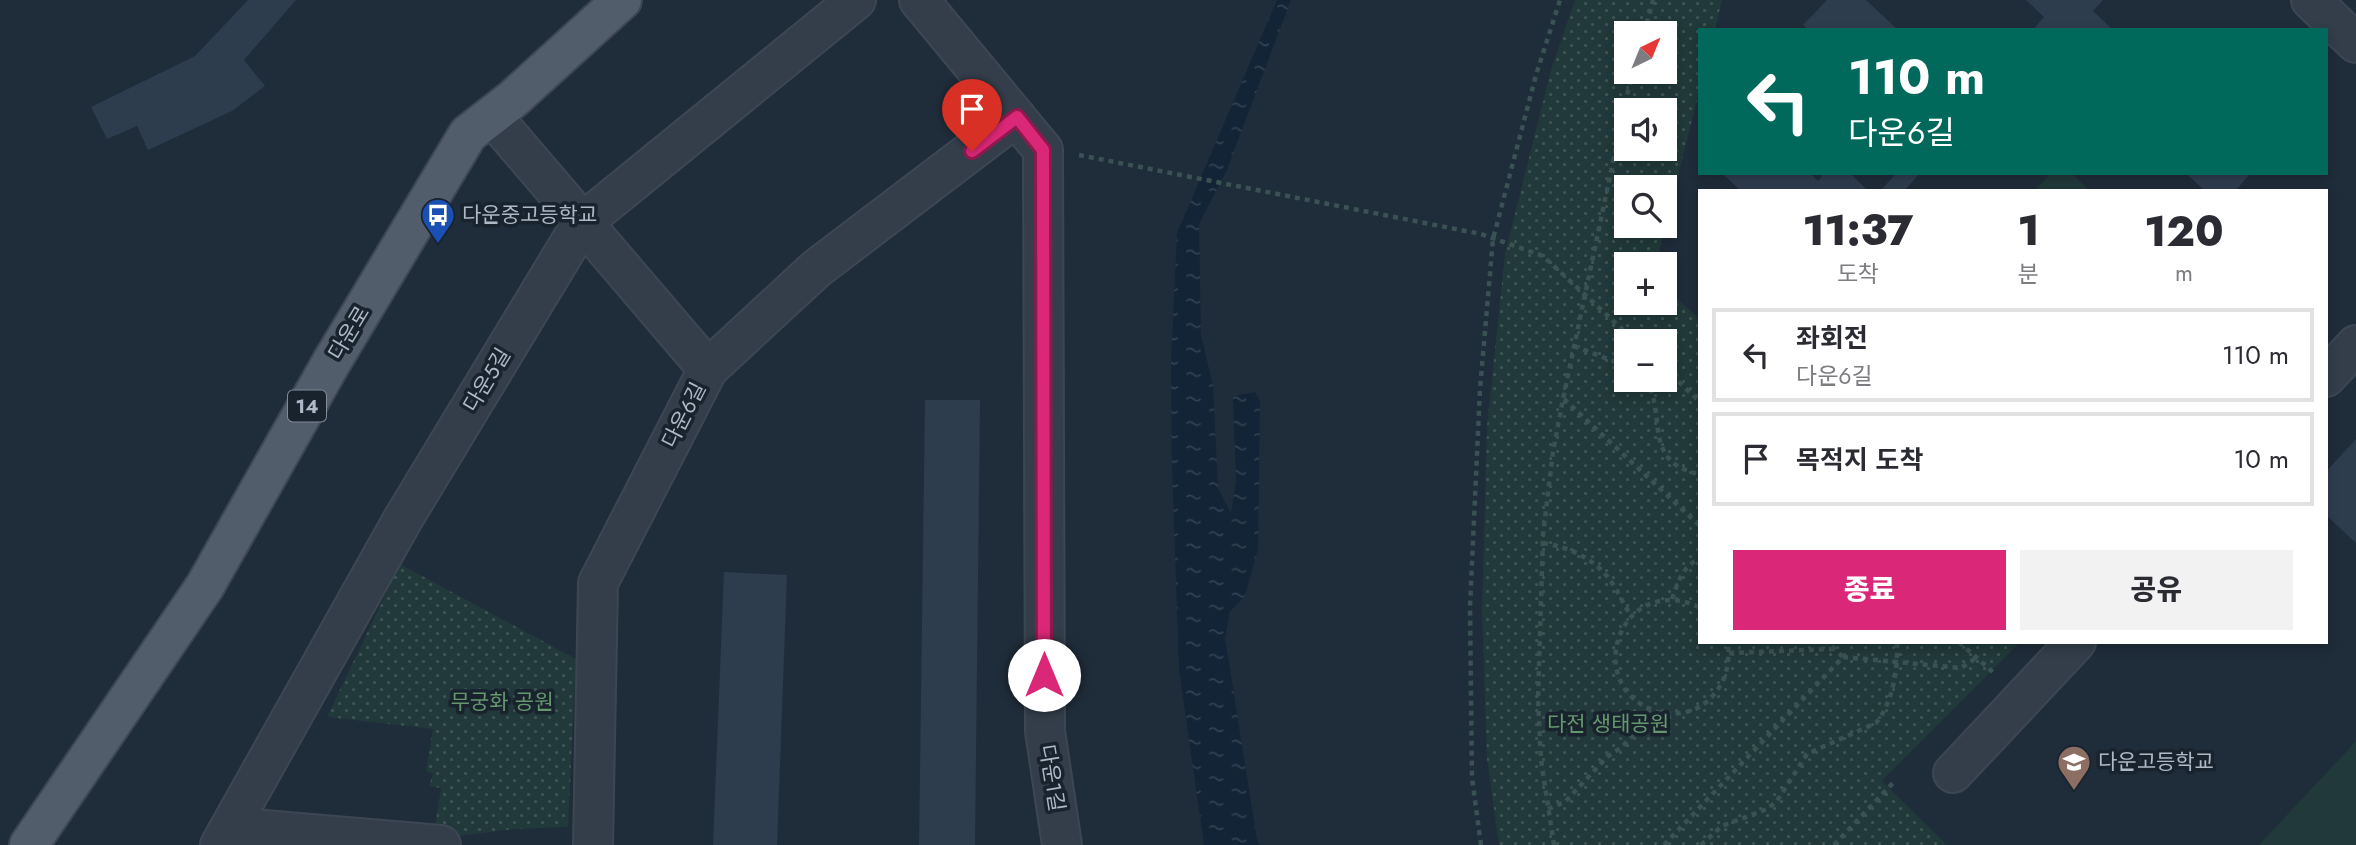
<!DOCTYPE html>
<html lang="ko">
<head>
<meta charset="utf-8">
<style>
	body { margin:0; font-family:Jost,"Noto Sans KR",sans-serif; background:#f2f2f3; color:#2b2b33; height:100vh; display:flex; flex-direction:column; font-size:26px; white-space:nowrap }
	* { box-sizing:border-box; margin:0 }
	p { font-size:23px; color:#7c7c81 }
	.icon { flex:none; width:38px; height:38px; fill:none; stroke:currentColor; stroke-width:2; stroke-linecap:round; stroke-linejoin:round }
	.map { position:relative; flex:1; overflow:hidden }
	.details { position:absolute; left:1698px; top:189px; width:630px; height:455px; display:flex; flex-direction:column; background:#fff; border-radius:0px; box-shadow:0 4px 10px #0003 }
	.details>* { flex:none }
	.guide { position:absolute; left:1698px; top:28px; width:630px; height:147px; border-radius:0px; box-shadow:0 4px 10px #0003; background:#00695c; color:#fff; overflow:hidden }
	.needle { width:46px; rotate:43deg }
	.controls { position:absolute; left:1614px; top:21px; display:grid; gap:14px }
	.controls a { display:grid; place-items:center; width:63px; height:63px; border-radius:0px; background:#fff; box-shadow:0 4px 10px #0003; font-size:35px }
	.pin { position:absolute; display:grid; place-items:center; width:60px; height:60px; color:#fff; margin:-72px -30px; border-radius:50% 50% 50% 0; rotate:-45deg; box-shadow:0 0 7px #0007 }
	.pin .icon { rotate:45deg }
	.me { position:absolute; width:77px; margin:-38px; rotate:0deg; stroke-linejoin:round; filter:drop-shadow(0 0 5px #0008) }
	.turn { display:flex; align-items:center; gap:24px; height:147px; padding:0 35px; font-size:32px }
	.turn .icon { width:91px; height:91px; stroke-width:2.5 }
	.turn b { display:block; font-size:49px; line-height:60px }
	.eta { display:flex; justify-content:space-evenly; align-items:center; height:119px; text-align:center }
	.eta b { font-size:42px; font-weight:800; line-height:49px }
	.action { display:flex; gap:14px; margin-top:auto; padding:14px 35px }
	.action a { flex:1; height:80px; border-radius:0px; background:#db2777; color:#fff; font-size:28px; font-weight:800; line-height:80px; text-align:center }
	.action a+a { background:#f2f2f3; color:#2b2b33 }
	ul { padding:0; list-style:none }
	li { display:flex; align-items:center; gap:21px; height:94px; margin:0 14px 10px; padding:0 21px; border:4px solid #e1e1e2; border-radius:0px }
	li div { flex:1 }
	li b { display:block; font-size:26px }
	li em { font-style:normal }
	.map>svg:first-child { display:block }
</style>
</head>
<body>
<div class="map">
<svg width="2356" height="845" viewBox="0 0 2356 845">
	<defs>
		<pattern id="park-dots" width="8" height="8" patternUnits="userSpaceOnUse" patternTransform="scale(1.75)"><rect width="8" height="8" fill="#21393a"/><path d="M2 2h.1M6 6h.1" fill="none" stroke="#3f5455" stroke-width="1.8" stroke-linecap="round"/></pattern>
		<pattern id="water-ripples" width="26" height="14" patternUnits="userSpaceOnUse" patternTransform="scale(1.75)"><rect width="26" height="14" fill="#132437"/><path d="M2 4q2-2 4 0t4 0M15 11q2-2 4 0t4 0" fill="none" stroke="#334252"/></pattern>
	</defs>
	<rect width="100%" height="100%" fill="#1f2c39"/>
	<g fill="url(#park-dots)" fill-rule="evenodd">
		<path d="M1575 0H1722L1715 30H1699V92L1656 264H1626V303H1664V286L1699 319V642H2020L1882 781 1947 845H1499L1487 759 1482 612 1487 426 1505 254 1551 70ZM1626 33H1664V72H1626ZM1626 110H1664V149H1626ZM1626 187H1664V226H1626ZM1626 341H1664V380H1626Z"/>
		<polygon points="400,564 576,659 568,827 514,829 433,839 441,788 429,786 433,774 426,771 433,729 327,717"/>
	</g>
	<g fill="#21393a">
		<polygon points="2051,173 2071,173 2090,191 2034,191"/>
		<polygon points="2356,741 2356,845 2259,845"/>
	</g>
	<polygon fill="url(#water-ripples)" points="1277,0 1291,0 1226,172 1199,224 1201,335 1213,386 1218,488 1231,514 1236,481 1233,396 1255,392 1260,401 1258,549 1245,596 1230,611 1225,638 1257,840 1260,845 1204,845 1179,669 1172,466 1171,361 1177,233"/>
	<g fill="#2e3d4e">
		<polygon points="248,0 296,0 244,60 265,86 232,111 148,150 137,126 107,139 91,107 195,56"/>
		<polygon points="1827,0 1866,0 1898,30 1809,30 1803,25"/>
		<polygon points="2026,0 2103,0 2093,11 2113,30 2033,30 2044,17"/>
		<polygon points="1722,173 1810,173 1818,181 1824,173 1850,173 1868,191 1741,191"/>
		<polygon points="1897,173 1920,173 1904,191 1880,191"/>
		<polygon points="2186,173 2251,173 2235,191 2205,191"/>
		<polygon points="925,400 980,400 975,845 919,845"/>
		<polygon points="2356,439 2356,543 2326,515 2326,472"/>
		<polygon points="724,572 787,575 777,845 713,845"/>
	</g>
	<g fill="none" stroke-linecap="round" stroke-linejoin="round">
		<defs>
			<g id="street">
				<polyline points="919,0 1043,150 1045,731 1062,845"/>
				<polyline points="2311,0 2356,43"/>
				<polyline points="492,116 708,369"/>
				<polyline points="2326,377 2356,345"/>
				<polyline points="1953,773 2076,642"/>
				<polyline points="231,827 441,845"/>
				<polyline points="220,845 403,519 582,223 856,0"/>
				<polyline points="593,845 598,583 708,369 816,269 1016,117"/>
			</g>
			<polyline id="primary" points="29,845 205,586 331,363 468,134 513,99 622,0"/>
		</defs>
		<use href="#street" stroke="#3d4753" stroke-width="42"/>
		<use href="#primary" stroke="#3d4753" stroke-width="42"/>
		<g stroke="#3a5253" stroke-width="4.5" stroke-dasharray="5 5" stroke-linecap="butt">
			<polyline points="1644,33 1653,0"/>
			<polyline points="1079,155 1481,234 1543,256 1635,341"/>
			<polyline points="1574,346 1626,366"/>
			<polyline points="1664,368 1699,401"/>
			<path d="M1645 380C1668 410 1640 462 1699 474"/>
			<polyline points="1564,399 1699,525"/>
			<path d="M1543 543C1572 548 1597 559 1614 586 1620 595 1624 606 1631 615"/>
			<path d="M1672 599C1678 582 1682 567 1699 559"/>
			<path d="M1699 607C1620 571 1579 687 1658 712 1672 716 1692 713 1704 704 1725 687 1730 668 1728 642"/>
			<polyline points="1959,642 1995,674"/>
			<polyline points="1729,653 1833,649"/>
			<polyline points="1843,657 1961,668 1976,658"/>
			<polyline points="1548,809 1565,802 1608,756 1622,747 1639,728 1650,709"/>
			<polyline points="1481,845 1472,778 1470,607 1480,389 1493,239 1536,75 1560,0"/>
			<polyline points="1554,845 1541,760 1538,700 1543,535 1553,452 1563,399 1632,72"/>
			<polyline points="1664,845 1843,657 1827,642"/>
			<path d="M1701 845 1722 826 1767 809 1777 801 1807 754 1876 723C1893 702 1898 669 1897 642"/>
			<polyline points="1834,845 1893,783"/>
		</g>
		<use href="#street" stroke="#333e4a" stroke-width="38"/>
		<use href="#primary" stroke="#515d6a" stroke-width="38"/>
	</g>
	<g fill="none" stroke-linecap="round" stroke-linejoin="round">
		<defs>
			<polyline id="route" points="972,151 1017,117 1043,150 1044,675"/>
		</defs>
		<use href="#route" stroke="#8e194d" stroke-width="18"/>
		<use href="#route" stroke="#db2777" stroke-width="12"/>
	</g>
	<defs>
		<symbol id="bus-pin" viewBox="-11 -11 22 30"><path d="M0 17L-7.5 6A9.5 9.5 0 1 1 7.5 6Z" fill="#1a4fb4" stroke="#19232e"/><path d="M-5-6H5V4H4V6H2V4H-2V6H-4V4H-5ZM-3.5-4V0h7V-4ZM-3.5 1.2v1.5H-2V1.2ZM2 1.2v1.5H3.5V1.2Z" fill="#fff"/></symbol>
		<symbol id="school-pin" viewBox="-11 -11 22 30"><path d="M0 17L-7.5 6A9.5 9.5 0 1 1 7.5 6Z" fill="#8d6e63" stroke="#19232e"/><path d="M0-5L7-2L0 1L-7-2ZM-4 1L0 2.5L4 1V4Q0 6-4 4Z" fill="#fff"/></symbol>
	</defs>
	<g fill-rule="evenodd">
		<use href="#bus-pin" x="419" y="196" width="38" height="52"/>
		<use href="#school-pin" x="2055" y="743" width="38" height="52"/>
	</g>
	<g text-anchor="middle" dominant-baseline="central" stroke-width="7" stroke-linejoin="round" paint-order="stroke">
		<rect fill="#19232e" stroke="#818c98" stroke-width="2" x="288" y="390.5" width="38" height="31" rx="5"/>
		<g font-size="19" font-weight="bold" fill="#adb9c6">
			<text x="307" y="406">14</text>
		</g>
		<g font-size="21" fill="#adb9c6" stroke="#19232e" text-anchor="start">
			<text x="462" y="215">다운중고등학교</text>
			<text x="2098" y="762">다운고등학교</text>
		</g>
		<g font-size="21" fill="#adb9c6" stroke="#19232e">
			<text transform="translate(349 333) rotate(-59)">다운로</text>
			<text transform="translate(487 380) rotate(-59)">다운5길</text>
			<text transform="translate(684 415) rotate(-63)">다운6길</text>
			<text transform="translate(1052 778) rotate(81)">다운1길</text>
		</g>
		<g font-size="21" fill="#64986d" stroke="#19232e">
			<text x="502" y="702">무궁화 공원</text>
			<text x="1608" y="724">다전 생태공원</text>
		</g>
	</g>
</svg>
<div class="controls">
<a><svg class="needle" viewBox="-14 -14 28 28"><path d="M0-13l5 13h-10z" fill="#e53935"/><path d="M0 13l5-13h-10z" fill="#7c7c81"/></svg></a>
<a><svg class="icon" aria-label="sound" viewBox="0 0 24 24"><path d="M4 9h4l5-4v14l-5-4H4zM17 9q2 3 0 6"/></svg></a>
<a><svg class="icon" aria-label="search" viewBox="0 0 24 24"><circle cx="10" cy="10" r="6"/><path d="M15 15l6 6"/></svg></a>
<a>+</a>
<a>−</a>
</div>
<div class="pin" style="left:972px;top:151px;background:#d93025"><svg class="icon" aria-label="arrive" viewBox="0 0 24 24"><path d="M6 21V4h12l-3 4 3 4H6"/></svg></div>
<svg class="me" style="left:1044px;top:675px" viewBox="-20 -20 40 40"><circle r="19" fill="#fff"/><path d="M0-13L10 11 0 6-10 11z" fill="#db2777"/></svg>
<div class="guide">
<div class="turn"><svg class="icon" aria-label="left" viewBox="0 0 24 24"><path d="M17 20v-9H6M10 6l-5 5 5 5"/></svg><div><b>110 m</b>다운6길</div></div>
</div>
<section class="details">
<div class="eta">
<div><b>11:37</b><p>도착</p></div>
<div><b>1</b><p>분</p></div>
<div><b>120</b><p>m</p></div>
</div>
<ul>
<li><svg class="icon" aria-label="left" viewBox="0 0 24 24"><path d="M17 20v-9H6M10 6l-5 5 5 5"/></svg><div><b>좌회전</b><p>다운6길</p></div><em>110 m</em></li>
<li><svg class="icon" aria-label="arrive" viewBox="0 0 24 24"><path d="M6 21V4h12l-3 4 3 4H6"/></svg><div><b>목적지 도착</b></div><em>10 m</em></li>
</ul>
<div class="action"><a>종료</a><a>공유</a></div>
</section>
</div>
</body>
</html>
